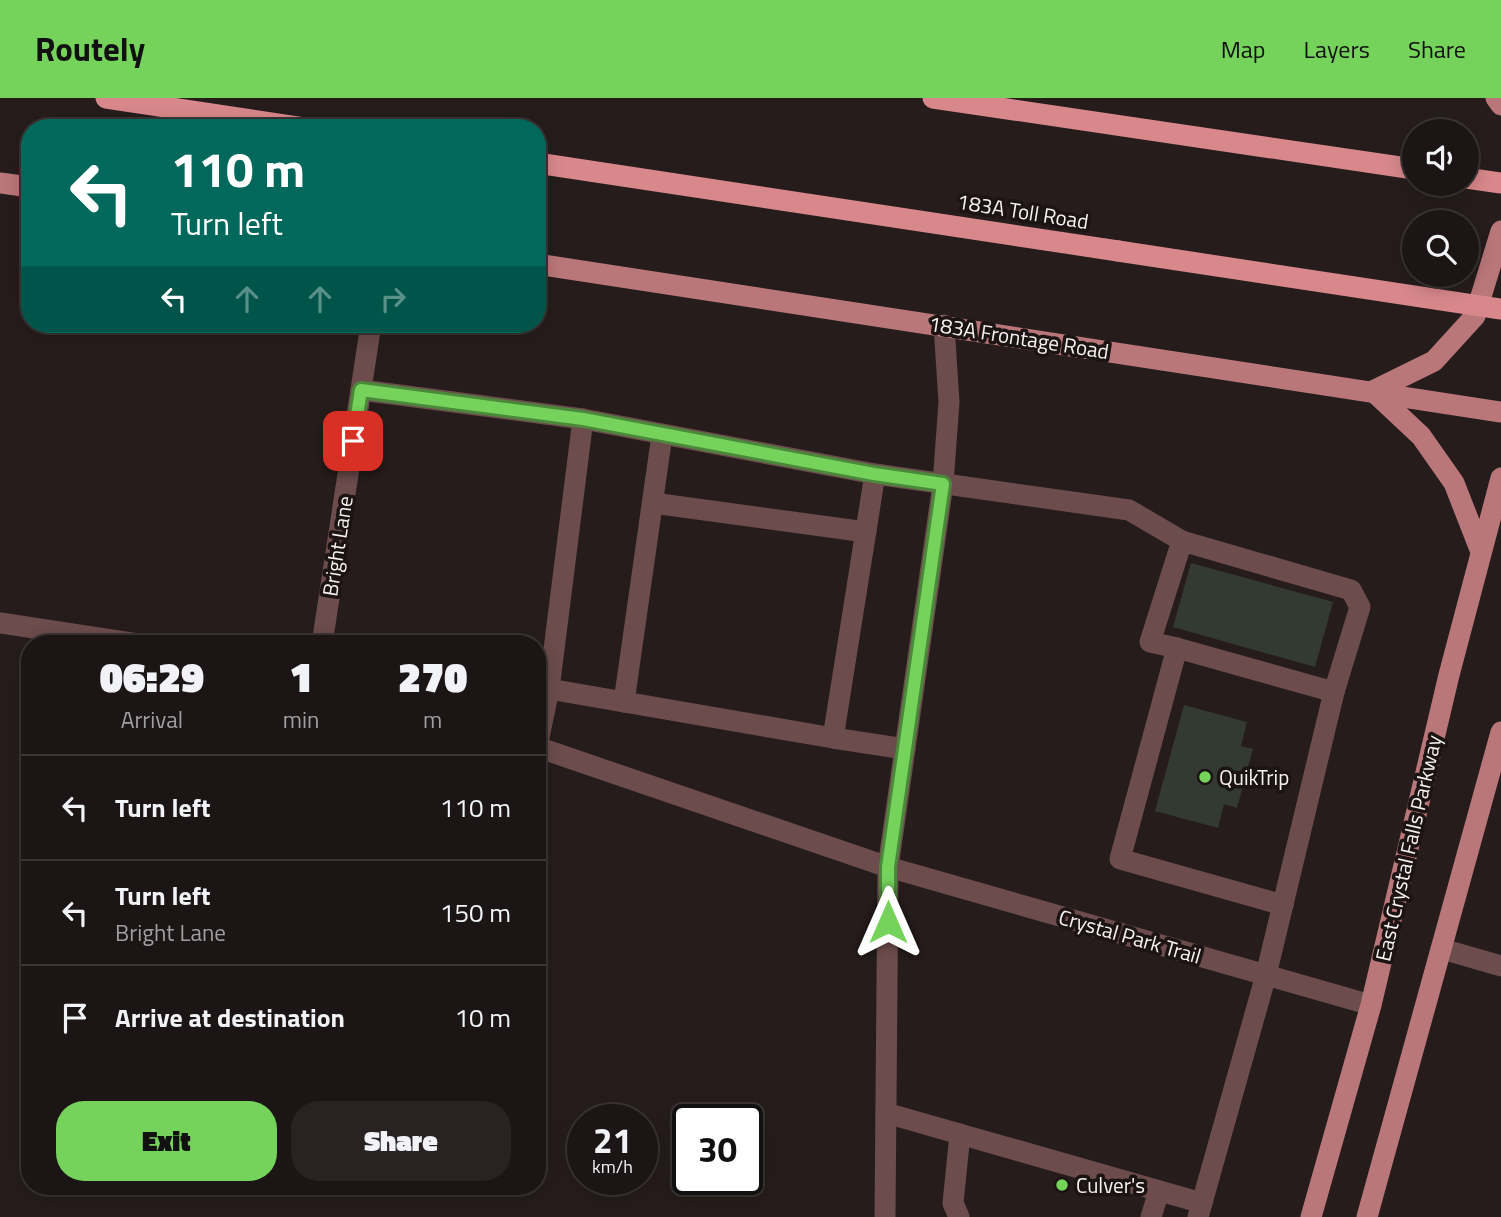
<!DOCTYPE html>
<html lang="en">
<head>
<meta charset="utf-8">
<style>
	body { margin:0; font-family:"Titillium Web",sans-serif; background:#292222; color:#f1f3f6; height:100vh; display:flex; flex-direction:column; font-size:26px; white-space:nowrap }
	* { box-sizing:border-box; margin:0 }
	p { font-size:23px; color:#a09fa0 }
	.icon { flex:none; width:38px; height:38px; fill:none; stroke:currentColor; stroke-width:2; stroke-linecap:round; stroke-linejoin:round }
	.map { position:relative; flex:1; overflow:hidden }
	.drawer { position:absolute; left:21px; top:537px; width:525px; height:560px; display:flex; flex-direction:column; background:#1c1515; border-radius:28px; box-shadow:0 4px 18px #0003,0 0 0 2px #3a3434 }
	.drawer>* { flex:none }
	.banner { position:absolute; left:21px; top:21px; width:525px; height:214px; border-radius:28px; box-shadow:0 4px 18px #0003,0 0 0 2px #3a3434; background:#00695c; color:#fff; overflow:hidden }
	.buttons { position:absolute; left:1402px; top:21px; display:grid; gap:14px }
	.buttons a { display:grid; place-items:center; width:77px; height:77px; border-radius:50%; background:#1c1515; box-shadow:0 4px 18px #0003,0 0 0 2px #3a3434; font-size:35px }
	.speed { position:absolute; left:567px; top:1006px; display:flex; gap:14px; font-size:35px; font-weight:700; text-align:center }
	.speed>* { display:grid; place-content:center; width:91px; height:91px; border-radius:50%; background:#1c1515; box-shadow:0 4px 18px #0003,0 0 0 2px #3a3434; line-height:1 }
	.speed small { font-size:18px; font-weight:400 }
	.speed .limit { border:4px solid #111; border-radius:10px; background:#fff; color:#111 }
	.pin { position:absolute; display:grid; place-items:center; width:60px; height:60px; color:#fff; margin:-30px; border-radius:14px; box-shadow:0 4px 10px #0006 }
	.me { position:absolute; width:77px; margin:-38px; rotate:0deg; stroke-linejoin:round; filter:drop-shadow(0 0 5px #0008) }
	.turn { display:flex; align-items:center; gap:24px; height:147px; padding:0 35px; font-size:32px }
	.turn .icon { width:91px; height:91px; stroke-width:2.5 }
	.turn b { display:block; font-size:49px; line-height:60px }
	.lanes { display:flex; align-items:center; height:66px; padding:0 35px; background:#0003; justify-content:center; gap:35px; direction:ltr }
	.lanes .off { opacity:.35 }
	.eta { display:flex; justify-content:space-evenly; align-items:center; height:119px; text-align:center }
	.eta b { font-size:42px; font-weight:800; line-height:49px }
	.primary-button { display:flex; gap:14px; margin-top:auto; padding:14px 35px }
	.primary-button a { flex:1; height:80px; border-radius:28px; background:#75d25b; color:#111; font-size:28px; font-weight:800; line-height:80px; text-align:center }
	.primary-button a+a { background:#292222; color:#f1f3f6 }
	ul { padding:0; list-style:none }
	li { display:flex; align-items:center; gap:21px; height:105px; padding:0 35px; border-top:2px solid #3a3434 }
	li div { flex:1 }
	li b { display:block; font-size:26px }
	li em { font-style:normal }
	header { display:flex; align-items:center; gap:42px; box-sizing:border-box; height:98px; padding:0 35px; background:#75d25b; color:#111 }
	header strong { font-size:33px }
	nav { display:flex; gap:38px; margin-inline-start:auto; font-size:24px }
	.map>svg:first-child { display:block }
</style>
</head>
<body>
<header>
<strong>Routely</strong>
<nav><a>Map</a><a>Layers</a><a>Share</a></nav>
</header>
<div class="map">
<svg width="1501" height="1119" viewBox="0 0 1501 1119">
	<rect width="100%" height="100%" fill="#261c1c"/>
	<g fill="#333a32">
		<polygon points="1191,465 1333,504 1315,569 1173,529"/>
		<polygon points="1184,607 1247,624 1241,648 1253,651 1237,710 1224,706 1218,730 1155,713"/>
	</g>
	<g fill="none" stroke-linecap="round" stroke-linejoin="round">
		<g stroke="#6c4c4c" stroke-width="21">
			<polyline points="361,292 583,321 875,376 1129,412 1182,443 1150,544 1177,550"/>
			<polyline points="875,376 833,640 905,651"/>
			<polyline points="653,405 866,434"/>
			<polyline points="1182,443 1351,492 1360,509 1334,594 1266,877 1198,1119"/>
			<polyline points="0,525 138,546"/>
			<polyline points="322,546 371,226"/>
			<polyline points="549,591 583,321"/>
			<polyline points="624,604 662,337"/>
			<polyline points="537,649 888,769 1371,907"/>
			<polyline points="537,649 549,591 833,640"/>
			<polyline points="1283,807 1120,761 1177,550 1334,594"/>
			<polyline points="1442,851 1501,868"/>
			<polyline points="886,1015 1202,1105"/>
			<polyline points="885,1119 888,769 943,386 949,304 944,227"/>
			<polyline points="959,1119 953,1105 960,1036"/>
			<polyline points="1151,1119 1159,1093"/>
		</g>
		<g stroke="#b97779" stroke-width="21">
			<polyline points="1496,0 1501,7"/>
			<polyline points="0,85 30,89"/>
			<polyline points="537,166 1501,314"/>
			<polyline points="1373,293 1434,263 1475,218 1501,133"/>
			<polyline points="1373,293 1421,338 1454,385 1481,454"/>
			<polyline points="1311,1119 1371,907 1449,577 1501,380"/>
			<polyline points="1367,1119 1501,634"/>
		</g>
		<g stroke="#d8888b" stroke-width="21">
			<polyline points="106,0 304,30"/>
			<polyline points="933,0 1414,71"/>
			<polyline points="537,65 1118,153"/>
			<polyline points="1466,80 1501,85"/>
		</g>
		<polyline stroke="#d8888b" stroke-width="21" points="1118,153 1501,211"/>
	</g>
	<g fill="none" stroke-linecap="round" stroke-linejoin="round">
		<defs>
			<polyline id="route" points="353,343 361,292 583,321 874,376 943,386 888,769 888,824"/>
		</defs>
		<use href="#route" stroke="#4c883b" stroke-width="18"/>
		<use href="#route" stroke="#75d25b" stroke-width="12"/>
	</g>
	<g fill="#75d25b" stroke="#1c1313" stroke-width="2.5">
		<circle cx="1205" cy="679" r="7"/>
		<circle cx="1062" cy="1087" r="7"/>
	</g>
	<g text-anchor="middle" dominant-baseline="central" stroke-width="7" stroke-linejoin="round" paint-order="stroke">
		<g font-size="21" fill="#f8f1f1" stroke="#1c1313">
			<text transform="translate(1023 113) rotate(9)">183A Toll Road</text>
			<text transform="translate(1019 239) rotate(9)">183A Frontage Road</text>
			<text transform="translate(337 448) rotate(-81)">Bright Lane</text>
			<text transform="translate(1408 750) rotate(-77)">East Crystal Falls Parkway</text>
			<text transform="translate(1130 838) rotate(16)">Crystal Park Trail</text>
		</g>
		<g font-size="21" fill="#f8f1f1" stroke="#1c1313" text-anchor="start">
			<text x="1219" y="679">QuikTrip</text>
			<text x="1076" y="1087">Culver's</text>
		</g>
	</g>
</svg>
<div class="buttons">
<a><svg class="icon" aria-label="sound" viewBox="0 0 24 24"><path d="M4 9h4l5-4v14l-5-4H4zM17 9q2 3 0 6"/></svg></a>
<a><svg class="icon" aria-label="search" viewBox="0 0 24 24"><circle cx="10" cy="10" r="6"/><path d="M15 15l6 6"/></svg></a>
</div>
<div class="speed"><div>21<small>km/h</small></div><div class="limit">30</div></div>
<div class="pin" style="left:353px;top:343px;background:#d93025"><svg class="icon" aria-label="arrive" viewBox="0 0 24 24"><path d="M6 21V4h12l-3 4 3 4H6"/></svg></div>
<svg class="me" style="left:888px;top:824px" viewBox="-20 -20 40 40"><path d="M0-17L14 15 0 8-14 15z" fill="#75d25b" stroke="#fff" stroke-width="4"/></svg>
<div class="banner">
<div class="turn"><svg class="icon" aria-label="left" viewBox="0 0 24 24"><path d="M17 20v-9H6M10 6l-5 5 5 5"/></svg><div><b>110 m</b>Turn left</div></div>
<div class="lanes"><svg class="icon" aria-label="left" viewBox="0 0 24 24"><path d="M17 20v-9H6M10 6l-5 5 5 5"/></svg><svg class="icon off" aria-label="ahead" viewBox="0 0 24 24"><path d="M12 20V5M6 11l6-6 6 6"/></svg><svg class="icon off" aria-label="ahead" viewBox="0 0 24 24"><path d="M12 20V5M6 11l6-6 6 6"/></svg><svg class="icon off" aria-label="right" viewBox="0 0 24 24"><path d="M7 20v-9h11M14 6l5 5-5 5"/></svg></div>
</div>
<section class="drawer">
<div class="eta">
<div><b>06:29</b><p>Arrival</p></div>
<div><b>1</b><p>min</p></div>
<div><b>270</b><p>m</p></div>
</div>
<ul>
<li><svg class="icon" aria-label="left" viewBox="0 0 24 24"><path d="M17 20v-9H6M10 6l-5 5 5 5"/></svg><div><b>Turn left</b></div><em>110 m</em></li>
<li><svg class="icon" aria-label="left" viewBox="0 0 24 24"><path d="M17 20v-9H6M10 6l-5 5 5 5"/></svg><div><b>Turn left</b><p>Bright Lane</p></div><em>150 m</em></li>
<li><svg class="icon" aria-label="arrive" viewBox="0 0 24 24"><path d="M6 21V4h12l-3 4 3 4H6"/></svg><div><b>Arrive at destination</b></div><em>10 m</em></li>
</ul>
<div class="primary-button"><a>Exit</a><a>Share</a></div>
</section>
</div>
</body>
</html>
